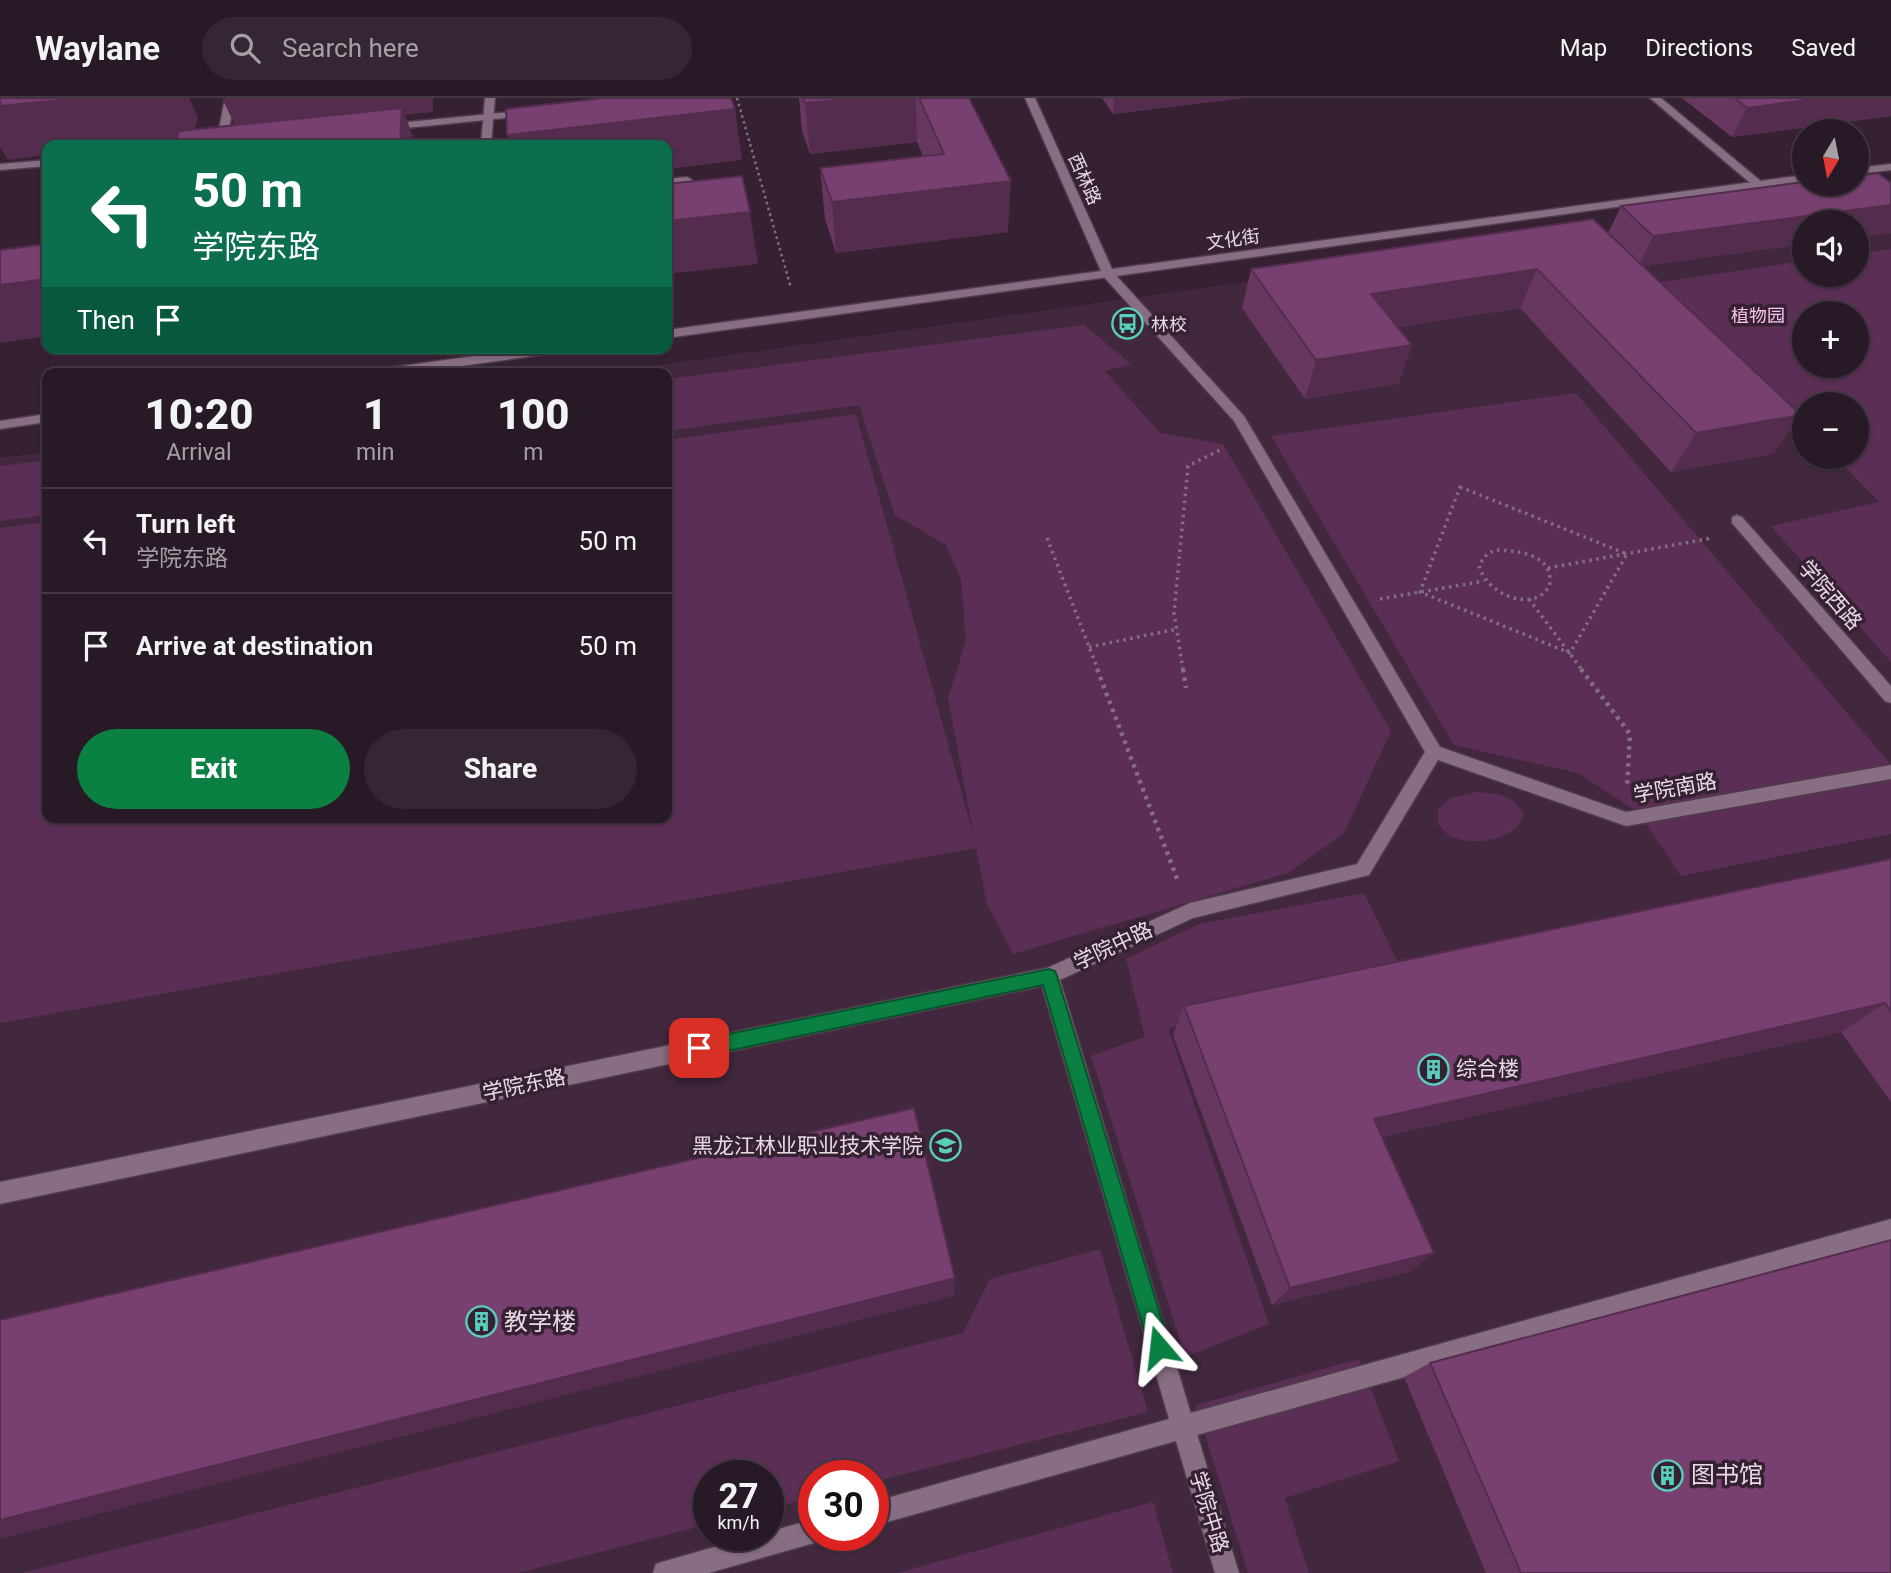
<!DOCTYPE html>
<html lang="en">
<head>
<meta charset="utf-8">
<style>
	body { margin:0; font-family:Roboto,"Noto Sans SC",sans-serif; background:#342632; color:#f1f3f6; height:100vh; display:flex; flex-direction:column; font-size:26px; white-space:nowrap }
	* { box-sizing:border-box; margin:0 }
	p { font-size:23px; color:#a5a0a7 }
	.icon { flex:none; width:38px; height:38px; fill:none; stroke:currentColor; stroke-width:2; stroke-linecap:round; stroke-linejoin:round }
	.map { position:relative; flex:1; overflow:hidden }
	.sheet { position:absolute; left:42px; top:270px; width:630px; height:455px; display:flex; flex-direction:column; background:#281926; border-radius:14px; box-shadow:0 2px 5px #0004,0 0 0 2px #443843 }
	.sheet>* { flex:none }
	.hud { position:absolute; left:42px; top:42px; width:630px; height:214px; border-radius:14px; box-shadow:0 2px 5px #0004,0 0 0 2px #443843; background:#0b6e4f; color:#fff; overflow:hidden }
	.needle { width:46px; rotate:190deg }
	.controls { position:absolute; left:1792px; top:21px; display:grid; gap:14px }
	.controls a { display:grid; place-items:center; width:77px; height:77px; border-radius:50%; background:#281926; box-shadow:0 2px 5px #0004,0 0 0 2px #443843; font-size:35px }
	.speed { position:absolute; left:693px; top:1362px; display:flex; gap:14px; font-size:35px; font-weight:700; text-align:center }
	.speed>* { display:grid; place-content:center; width:91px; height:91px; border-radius:50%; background:#281926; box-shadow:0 2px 5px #0004,0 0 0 2px #443843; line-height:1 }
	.speed small { font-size:18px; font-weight:400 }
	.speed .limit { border:10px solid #d22; background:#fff; color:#111 }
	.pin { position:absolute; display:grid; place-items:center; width:60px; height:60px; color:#fff; margin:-30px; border-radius:14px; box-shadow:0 4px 10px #0006 }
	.me { position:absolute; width:77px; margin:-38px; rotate:343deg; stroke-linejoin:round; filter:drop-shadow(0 0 5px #0008) }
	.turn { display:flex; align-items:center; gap:24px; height:147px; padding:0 35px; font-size:32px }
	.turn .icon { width:91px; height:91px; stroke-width:2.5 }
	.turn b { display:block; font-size:49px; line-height:60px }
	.then { display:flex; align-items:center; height:66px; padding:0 35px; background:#0003; gap:14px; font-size:26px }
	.eta { display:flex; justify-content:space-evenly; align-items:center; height:119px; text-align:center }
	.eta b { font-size:42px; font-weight:800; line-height:49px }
	.action { display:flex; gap:14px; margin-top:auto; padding:14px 35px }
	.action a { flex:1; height:80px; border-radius:42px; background:#0b8043; color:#fff; font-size:28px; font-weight:800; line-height:80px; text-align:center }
	.action a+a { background:#342632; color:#f1f3f6 }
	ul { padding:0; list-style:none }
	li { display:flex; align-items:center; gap:21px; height:105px; padding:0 35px; border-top:2px solid #443843 }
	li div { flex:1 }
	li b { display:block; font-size:26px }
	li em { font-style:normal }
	header { display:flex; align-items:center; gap:42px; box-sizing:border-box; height:98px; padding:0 35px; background:#281926; border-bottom:2px solid #443843 }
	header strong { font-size:33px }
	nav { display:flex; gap:38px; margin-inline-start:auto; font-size:24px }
	.search { width:490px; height:63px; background:#342632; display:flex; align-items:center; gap:18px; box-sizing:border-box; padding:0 24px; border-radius:38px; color:#a5a0a7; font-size:26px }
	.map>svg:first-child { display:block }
</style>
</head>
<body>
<header>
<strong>Waylane</strong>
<div class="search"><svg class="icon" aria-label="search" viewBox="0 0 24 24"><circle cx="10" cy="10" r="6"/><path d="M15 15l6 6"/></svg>Search here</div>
<nav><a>Map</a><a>Directions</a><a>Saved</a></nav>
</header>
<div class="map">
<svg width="1891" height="1475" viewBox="0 0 1891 1475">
	<rect width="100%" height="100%" fill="#362133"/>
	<path fill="#42283e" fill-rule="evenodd" d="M1873 95 1891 110V1475H0V360L47 354V719H667V275H604ZM1804 124H1857V177H1804ZM1804 215H1857V268H1804ZM1804 306H1857V359H1804ZM709 1377H768V1437H709ZM814 1377H873V1437H814Z"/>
	<g fill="#5b2f55" fill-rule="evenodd">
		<path d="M1891 151V564L1771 428 1879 404 1835 359H1857V306H1804V328L1661 184 1804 163V177H1857V156ZM1804 215H1857V268H1804Z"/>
		<polygon points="1084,227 1131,266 1105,273 1160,335 1223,346 1391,633 1344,735 1288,775 1013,856 987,806 976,750 0,925 0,430 47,424 47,719 667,719 667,342 856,316 974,739 948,600 966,543 961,481 946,447 895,417 859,307 667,333 667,281"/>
		<polygon points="1576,295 1891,667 1891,736 1681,778 1638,714 1578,675 1454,647 1271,338"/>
		<polygon points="47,362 47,417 0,423 0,368"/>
		<path d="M1477 694C1498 696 1513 696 1524 716 1517 743 1473 749 1450 738 1446 736 1441 729 1438 726V712L1450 700Z"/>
		<polygon points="1364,795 1404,877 1168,930 1269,1226 1185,1259 1091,958 1145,939 1126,861 1199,826"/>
		<polygon points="1100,1151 1148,1314 873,1384 873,1377 814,1377 814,1399 768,1411 768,1377 709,1377 709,1426 518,1475 22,1475 963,1235 990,1181"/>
		<polygon points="1359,1261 1399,1363 1285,1400 1309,1475 1248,1475 1196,1307"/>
		<polygon points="1153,1403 1173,1475 897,1475 1153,1404"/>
	</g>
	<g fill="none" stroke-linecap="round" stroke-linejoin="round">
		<defs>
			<g id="service">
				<polygon points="485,0 495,0 491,47 481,47"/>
				<polygon points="1650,0 1661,0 1763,85 1763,89 1755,89"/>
				<polygon points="687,79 692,82 691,84 667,87 667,81"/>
				<polygon points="473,250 485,250 483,264 475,264"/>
				<polygon points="1891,1121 1891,1143 1183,1341 1175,1337 1171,1329 1175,1321 1183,1317"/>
			</g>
			<g id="minor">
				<polygon points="225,0 235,0 226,47 216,47"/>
				<polygon points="530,12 535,15 534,17 387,32 382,29 387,26"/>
				<polygon points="47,62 47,68 0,72 0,66"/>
				<polygon points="1104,173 1112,173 1244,318 1440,649 1626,714 1891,667 1891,681 1626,728 1438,662 1369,777 1193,820 1060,882 1239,1475 1215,1475 1176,1343 873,1428 873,1404 1169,1321 1042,888 0,1106 0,1084 1047,870 1190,805 1357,766 1425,654 1234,323 1104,179"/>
				<polygon points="1737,417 1742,419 1891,588 1891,605 1885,603 1732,425 1732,419"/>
				<polygon points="814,1421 814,1437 825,1437 823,1442 814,1445 709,1475 653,1475 656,1466 665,1463 757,1437 768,1437 768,1434"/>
			</g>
			<g id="tertiary">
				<polygon points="1025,0 1035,0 1112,171 1804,77 1804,83 667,240 667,232 1101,173"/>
				<polygon points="1891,66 1891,72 1857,76 1857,70"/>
				<polygon points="532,250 567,250 561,254 411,275 375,275 381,271"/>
				<polygon points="47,316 47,324 0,331 0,323"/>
			</g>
		</defs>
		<use href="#service" stroke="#4e3c4b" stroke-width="3"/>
		<use href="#minor" stroke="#4e3c4b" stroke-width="3"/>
		<use href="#tertiary" stroke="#4e3c4b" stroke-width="3"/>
		<polyline stroke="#82707f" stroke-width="2.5" stroke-dasharray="2.5 3.5" stroke-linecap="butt" points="737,0 791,190"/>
		<g stroke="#82707f" stroke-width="3.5" stroke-dasharray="2.5 4.5" stroke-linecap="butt">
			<polygon points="1460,389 1627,456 1570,555 1420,494"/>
			<polyline points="1047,440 1098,572"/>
			<path d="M1497 452C1516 453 1548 455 1550 480 1551 488 1546 494 1540 498 1517 510 1484 490 1479 467L1488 455Z"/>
			<polyline points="1548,470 1712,440"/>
			<polyline points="1380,501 1484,483"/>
			<polyline points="1529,501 1582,572"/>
			<polyline points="1089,549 1177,531"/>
			<polyline points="1183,572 1174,515 1188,368 1222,351"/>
		</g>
		<g stroke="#82707f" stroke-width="4.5" stroke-dasharray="3.5 5" stroke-linecap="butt">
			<polyline points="1097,571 1178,783"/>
			<polyline points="1183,571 1186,590"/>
			<polyline points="1581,571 1630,636 1627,690"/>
		</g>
		<use href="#service" fill="#886e83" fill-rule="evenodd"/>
		<use href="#minor" fill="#886e83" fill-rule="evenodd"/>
		<use href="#tertiary" fill="#886e83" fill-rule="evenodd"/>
	</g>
	<g fill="#673760">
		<polygon points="799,0 969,0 1008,134 836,155 825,121 820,70 923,58 917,44 810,56 802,33"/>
		<polygon points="1102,0 1243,0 1113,16"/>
		<polygon points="1682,0 1891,0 1891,18 1732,39"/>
		<polygon points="1878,75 1891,85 1891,135 1857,139 1857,124 1804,124 1804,146 1643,168 1801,317 1773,356 1671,374 1520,210 1398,229 1412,247 1398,286 1305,301 1242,210 1251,171 1593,121 1608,135 1621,108 1804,84 1804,86 1857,86 1857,78"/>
		<polygon points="1891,761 1891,1004 1841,934 1382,1039 1434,1155 1409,1174 1272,1207 1173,937 1184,908"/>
		<polygon points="1430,1265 1891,1475 1486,1475 1404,1279"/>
	</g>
	<g fill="#542d4e">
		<polygon points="80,0 189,0 198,19 192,41 137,47 47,47 47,57 8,62 0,49 0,8"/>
		<polygon points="222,0 433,0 433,14 405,17 416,47 368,47 239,36"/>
		<polygon points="857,0 916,0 917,44 810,56 805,5"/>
		<polygon points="1114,0 1243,0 1113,16"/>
		<polygon points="1821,0 1833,0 1817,28 1732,39 1747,10"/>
		<polygon points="1833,0 1891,0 1891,18 1817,28"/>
		<polygon points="735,11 742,62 667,71 667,47 511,47 507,37"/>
		<polygon points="1011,83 1008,134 836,155 832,104"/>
		<polygon points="1891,107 1891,135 1857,139 1857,124 1804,124 1804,146 1638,169 1653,138"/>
		<polygon points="750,114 758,166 667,176 667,123"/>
		<polygon points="1537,171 1520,210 1359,235 1371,196"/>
		<polygon points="47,181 47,238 0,245 0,187"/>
		<polygon points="1412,247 1398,286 1305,301 1316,262"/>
		<polygon points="1801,317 1773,356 1671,374 1696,335"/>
		<polygon points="1885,905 1841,934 1353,1046 1374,1021"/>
		<polygon points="1434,1155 1409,1174 1272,1207 1290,1190"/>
		<polygon points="955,1180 954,1198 0,1441 0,1422"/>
	</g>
	<g fill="#784070" stroke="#542d4e" stroke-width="2">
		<polygon points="0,0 80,0 0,8"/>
		<polygon points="604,0 731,0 735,11 507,37 506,11"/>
		<polygon points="803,0 857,0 805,5"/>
		<polygon points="919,0 969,0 1011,83 832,104 820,70 944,56"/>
		<polygon points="1735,0 1821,0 1747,10"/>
		<polygon points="402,10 400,44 368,47 175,47 179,33"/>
		<polygon points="1878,75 1891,85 1891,107 1653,138 1621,108 1804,84 1804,86 1857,86 1857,78"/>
		<polygon points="742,78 750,114 667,123 667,86"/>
		<polygon points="1593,121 1801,317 1696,335 1537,171 1371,196 1412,247 1316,262 1251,171"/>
		<polygon points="47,146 47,181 0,187 0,152"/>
		<polygon points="1891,761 1891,914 1885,905 1374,1021 1434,1155 1290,1190 1184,908"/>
		<polygon points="914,1010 955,1180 0,1422 0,1222"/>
		<polygon points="1891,1142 1891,1475 1521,1475 1430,1265"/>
	</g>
	<polygon fill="#0b8043" stroke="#07532c" stroke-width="2" points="1049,871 1055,873 1057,878 1170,1249 1167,1257 1159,1260 1152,1257 1149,1249 1043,887 699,959 693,956 690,950 693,945 699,942"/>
	<defs>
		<symbol id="bus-ring" viewBox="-11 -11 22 22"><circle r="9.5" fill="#362133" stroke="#5acebc" stroke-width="1.5"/><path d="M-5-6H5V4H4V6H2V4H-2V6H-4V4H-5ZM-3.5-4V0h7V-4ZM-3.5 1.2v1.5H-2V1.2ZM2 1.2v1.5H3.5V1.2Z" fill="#5acebc"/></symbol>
		<symbol id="building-ring" viewBox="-11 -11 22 22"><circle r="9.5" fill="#362133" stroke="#5acebc" stroke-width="1.5"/><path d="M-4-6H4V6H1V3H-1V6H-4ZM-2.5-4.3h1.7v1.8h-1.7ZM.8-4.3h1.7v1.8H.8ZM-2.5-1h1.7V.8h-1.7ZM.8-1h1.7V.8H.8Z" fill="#5acebc"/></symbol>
		<symbol id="university-ring" viewBox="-11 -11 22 22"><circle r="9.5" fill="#362133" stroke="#5acebc" stroke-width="1.5"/><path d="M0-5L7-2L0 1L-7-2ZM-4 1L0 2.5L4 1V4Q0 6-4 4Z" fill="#5acebc"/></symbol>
	</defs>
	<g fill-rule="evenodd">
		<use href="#bus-ring" x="1110" y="208" width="35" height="35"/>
		<use href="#building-ring" x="1416" y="954" width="35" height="35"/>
		<use href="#university-ring" x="928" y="1030" width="35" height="35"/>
		<use href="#building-ring" x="464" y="1206" width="35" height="35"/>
		<use href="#building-ring" x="1650" y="1360" width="35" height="35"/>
	</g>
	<g text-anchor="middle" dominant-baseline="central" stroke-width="7" stroke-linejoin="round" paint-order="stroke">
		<g font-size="18" fill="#e9dbe6" stroke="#362133">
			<text transform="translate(1085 81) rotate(66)">西林路</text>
			<text transform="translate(1233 141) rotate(-8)">文化街</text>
		</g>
		<g font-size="18" fill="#f6c3ed" stroke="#362133">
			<text x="1758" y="217">植物园</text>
		</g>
		<g font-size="18" fill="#e9dbe6" stroke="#362133" text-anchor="start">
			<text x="1151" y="226">林校</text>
		</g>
		<g font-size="21" fill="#e9dbe6" stroke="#362133">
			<text transform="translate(1830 497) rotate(49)">学院西路</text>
			<text transform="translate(1675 690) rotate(-10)">学院南路</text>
			<text transform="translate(1113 848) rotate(-25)">学院中路</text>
			<text transform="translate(524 987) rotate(-12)">学院东路</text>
			<text transform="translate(1209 1414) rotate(73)">学院中路</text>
		</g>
		<g font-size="21" fill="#e9dbe6" stroke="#362133" text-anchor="start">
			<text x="1456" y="971">综合楼</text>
			<text x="923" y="1048" text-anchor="end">黑龙江林业职业技术学院</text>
		</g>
		<g font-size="24" fill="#e9dbe6" stroke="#362133" text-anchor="start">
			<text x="504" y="1224">教学楼</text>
			<text x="1691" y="1377">图书馆</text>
		</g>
	</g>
</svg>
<div class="controls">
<a><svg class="needle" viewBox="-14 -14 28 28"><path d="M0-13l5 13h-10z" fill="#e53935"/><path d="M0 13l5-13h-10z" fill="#a5a0a7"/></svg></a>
<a><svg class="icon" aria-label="sound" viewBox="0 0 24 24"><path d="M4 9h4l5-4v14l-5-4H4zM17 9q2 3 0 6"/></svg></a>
<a>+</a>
<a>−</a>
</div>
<div class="speed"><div>27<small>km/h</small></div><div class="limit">30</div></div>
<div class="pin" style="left:699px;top:950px;background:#d93025"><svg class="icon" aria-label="arrive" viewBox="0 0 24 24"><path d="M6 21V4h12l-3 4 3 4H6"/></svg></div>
<svg class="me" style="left:1159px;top:1249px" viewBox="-20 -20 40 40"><path d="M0-17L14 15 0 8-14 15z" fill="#0b8043" stroke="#fff" stroke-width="4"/></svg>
<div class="hud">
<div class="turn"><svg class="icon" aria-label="left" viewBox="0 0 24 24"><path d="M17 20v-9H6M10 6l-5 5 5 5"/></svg><div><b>50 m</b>学院东路</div></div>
<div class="then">Then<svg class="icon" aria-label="arrive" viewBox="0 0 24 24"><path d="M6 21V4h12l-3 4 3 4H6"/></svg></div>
</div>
<section class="sheet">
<div class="eta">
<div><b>10:20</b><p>Arrival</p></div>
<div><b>1</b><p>min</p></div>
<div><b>100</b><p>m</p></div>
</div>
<ul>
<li><svg class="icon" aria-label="left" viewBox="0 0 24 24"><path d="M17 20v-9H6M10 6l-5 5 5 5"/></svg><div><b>Turn left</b><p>学院东路</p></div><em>50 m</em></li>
<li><svg class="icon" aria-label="arrive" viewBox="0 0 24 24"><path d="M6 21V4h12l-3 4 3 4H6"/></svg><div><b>Arrive at destination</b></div><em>50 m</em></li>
</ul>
<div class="action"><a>Exit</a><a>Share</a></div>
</section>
</div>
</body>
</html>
